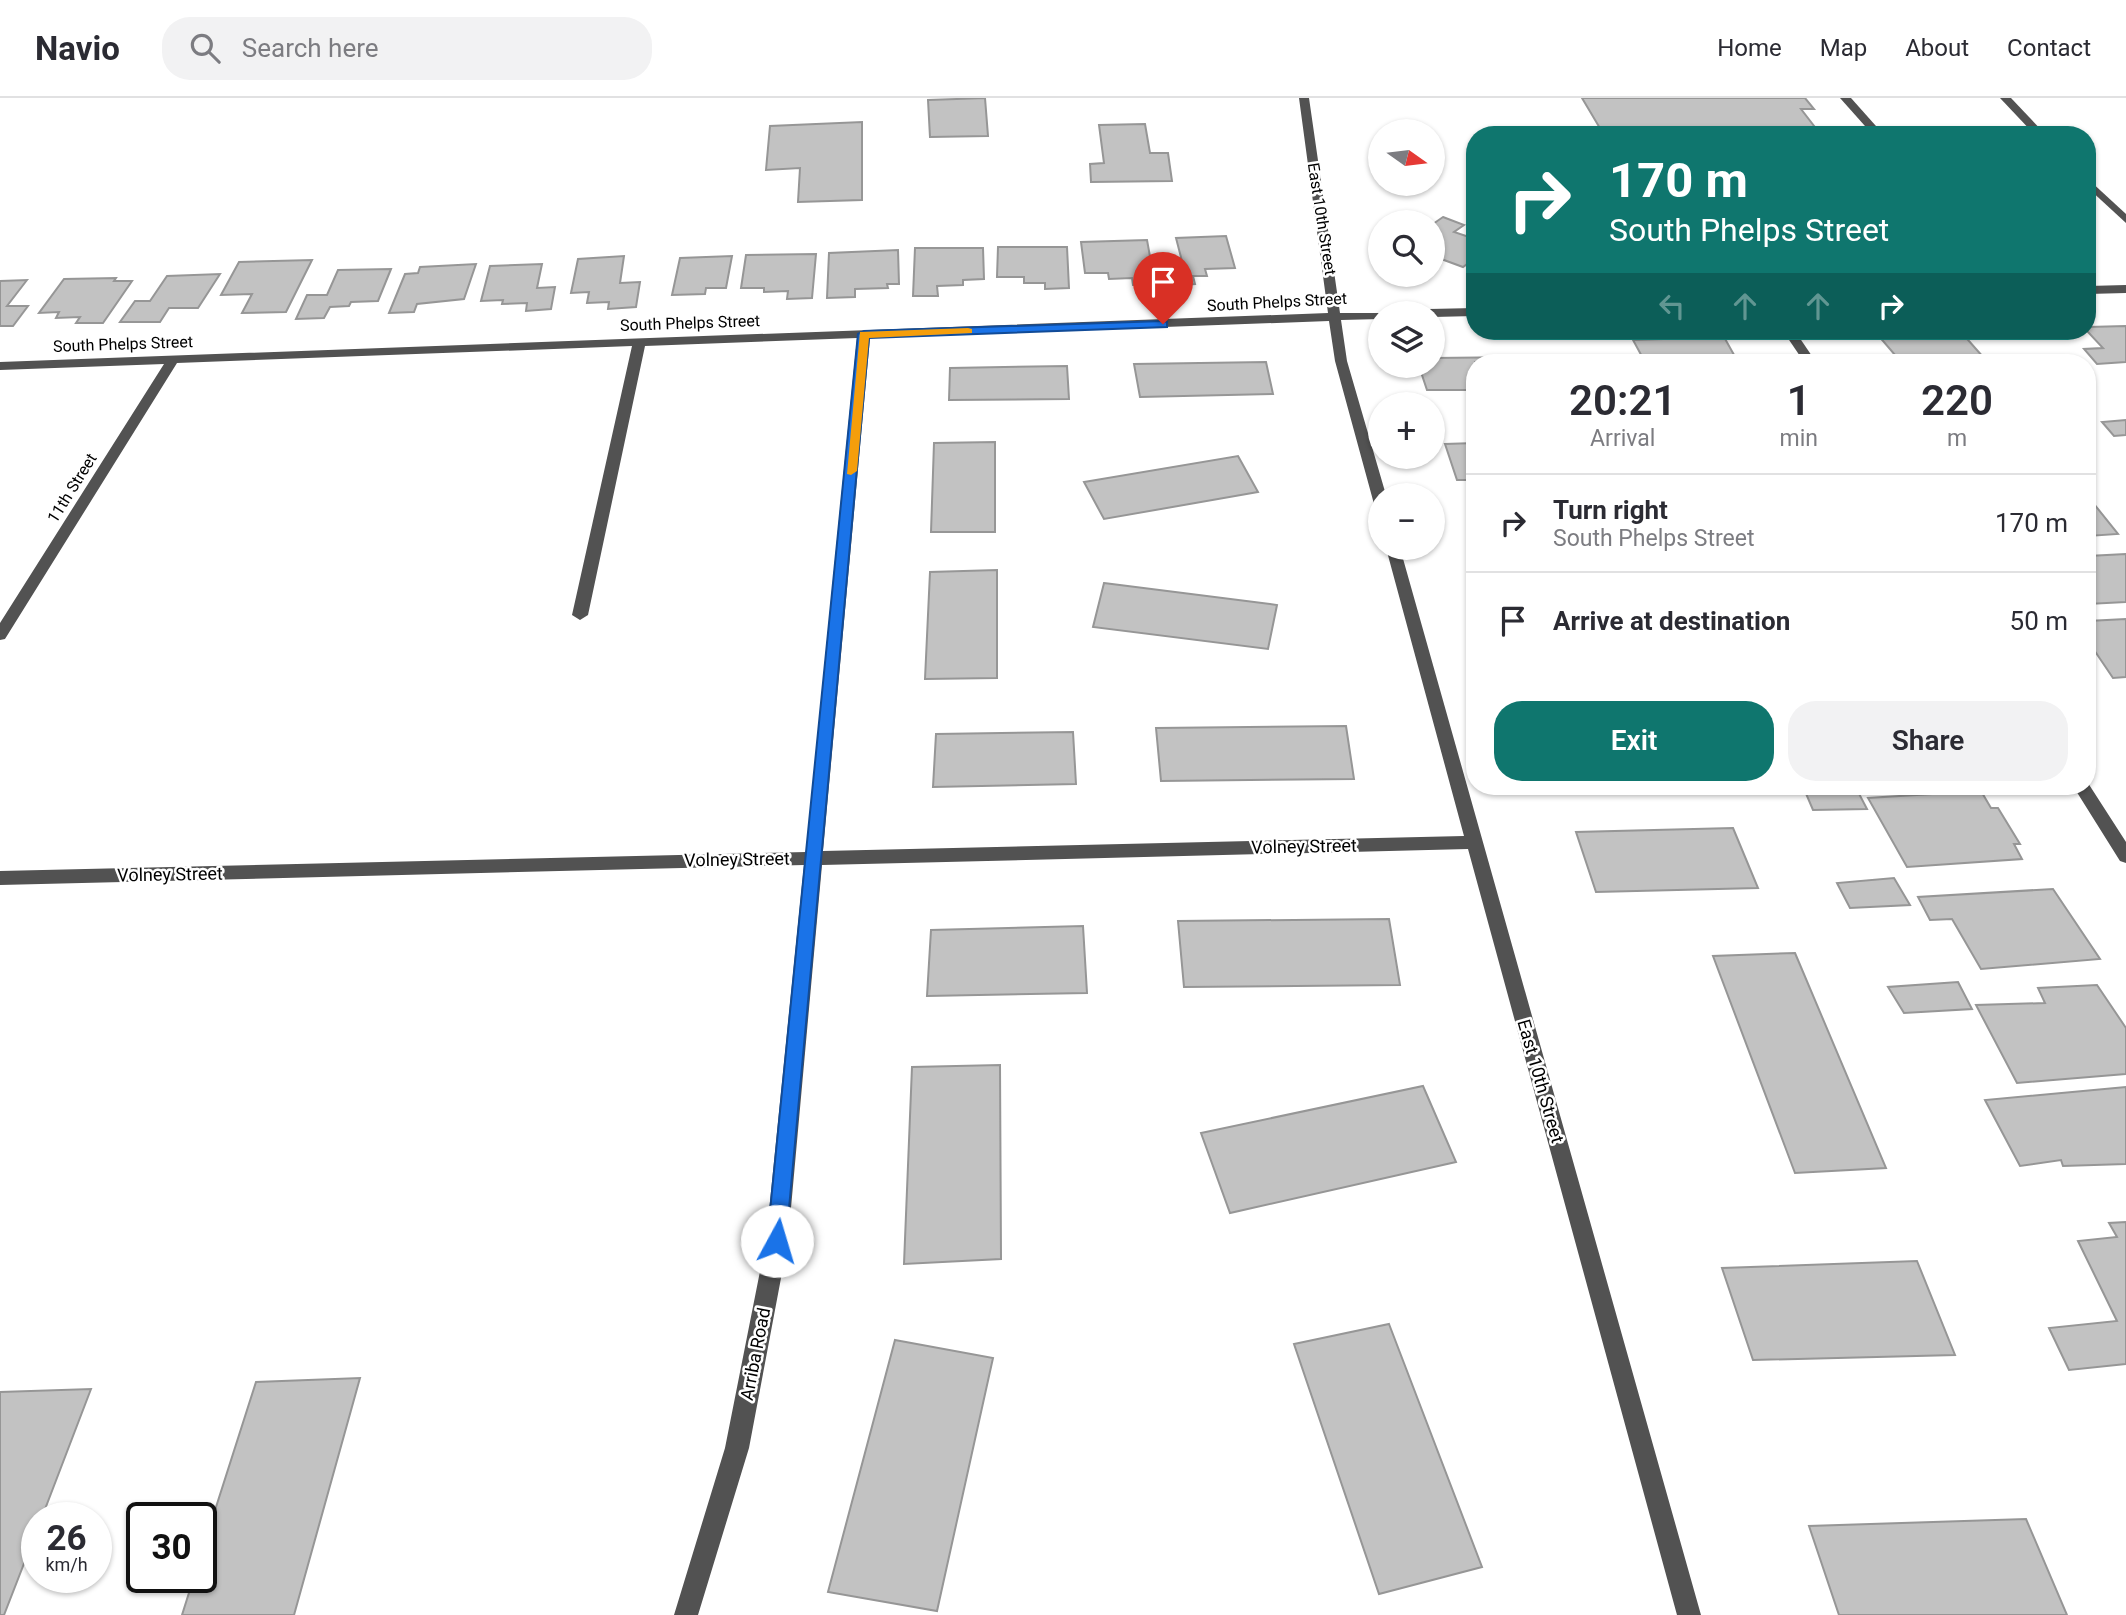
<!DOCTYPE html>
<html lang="en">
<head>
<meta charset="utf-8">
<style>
	body { margin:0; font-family:Roboto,sans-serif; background:#f2f2f3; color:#2b2b33; height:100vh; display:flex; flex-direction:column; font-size:26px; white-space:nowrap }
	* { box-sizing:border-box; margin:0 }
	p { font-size:23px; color:#7c7c81 }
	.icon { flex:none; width:38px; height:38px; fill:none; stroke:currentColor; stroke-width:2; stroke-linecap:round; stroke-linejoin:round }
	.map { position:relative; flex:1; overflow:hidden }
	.drawer { position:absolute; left:1466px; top:256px; width:630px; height:441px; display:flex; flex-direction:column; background:#fff; border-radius:28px; box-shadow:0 2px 5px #0004 }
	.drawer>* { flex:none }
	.guide { position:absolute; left:1466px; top:28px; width:630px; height:214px; border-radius:28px; box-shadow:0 2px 5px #0004; background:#0f766e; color:#fff; overflow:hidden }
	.needle { width:46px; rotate:104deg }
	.controls { position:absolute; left:1368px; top:21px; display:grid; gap:14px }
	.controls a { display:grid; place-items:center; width:77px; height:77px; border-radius:50%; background:#fff; box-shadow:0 2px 5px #0004; font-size:35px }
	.speed { position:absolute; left:21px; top:1404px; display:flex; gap:14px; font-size:35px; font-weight:700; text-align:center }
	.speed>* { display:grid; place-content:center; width:91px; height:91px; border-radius:50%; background:#fff; box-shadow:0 2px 5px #0004; line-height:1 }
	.speed small { font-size:18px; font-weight:400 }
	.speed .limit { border:4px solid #111; border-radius:10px; background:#fff; color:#111 }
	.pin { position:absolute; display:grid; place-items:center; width:60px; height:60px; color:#fff; margin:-72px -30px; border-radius:50% 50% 50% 0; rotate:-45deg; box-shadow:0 0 7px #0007 }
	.pin .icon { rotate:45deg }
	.me { position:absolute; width:77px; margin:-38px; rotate:6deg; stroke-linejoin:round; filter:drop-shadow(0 0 5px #0008) }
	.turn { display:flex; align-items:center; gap:24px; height:147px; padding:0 28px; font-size:32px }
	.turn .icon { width:91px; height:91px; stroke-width:2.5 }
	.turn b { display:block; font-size:49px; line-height:60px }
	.lanes { display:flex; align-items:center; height:66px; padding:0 28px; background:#0003; justify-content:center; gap:35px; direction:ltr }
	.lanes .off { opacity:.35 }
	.eta { display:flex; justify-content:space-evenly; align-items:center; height:119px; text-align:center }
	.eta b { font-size:42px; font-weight:600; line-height:49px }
	.action { display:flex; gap:14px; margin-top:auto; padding:14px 28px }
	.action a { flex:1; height:80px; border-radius:28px; background:#0f766e; color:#fff; font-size:28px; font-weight:600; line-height:80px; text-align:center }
	.action a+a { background:#f2f2f3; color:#2b2b33 }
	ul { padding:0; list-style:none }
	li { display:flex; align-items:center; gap:21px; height:98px; padding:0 28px; border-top:2px solid #e1e1e2 }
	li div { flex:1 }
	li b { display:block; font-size:26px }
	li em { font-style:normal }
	header { display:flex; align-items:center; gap:42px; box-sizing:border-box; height:98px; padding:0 35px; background:#fff; border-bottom:2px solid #e1e1e2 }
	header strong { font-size:33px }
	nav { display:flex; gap:38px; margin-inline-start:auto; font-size:24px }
	.search { width:490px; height:63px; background:#f2f2f3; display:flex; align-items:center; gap:18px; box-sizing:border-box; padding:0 24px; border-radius:28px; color:#7c7c81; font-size:26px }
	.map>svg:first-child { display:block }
</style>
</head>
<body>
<header>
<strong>Navio</strong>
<div class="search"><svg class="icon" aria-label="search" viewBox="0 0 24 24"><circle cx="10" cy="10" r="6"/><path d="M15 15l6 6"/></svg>Search here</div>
<nav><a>Home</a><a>Map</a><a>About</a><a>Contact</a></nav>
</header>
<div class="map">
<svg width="2126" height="1517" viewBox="0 0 2126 1517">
	<rect width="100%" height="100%" fill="#fff"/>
	<g fill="#c2c2c2" stroke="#969696" stroke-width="2">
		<polygon points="985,0 988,38 930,39 928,2"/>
		<polygon points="1582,0 1805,0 1814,11 1801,11 1821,37 1604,37"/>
		<polygon points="862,24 862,102 798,104 800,70 766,72 770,28"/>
		<polygon points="1145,26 1150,55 1168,55 1172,83 1091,84 1090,66 1104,65 1099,27"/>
		<polygon points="1443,119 1464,127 1454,134 1475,141 1475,160 1463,169 1433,158 1433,126"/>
		<polygon points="1226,138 1235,170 1205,171 1207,178 1193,178 1195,186 1167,188 1163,168 1183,167 1176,140"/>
		<polygon points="1147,142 1155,186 1133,187 1132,180 1109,181 1108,175 1085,175 1081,144"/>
		<polygon points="998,149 1067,149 1069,190 1045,191 1045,185 1024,185 1024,179 997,179"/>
		<polygon points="915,150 983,150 984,181 963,182 963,187 937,188 938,198 913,198"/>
		<polygon points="898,152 899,186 887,186 888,190 855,191 855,199 827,200 829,155"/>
		<polygon points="816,156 812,200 787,201 788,193 764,194 764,190 741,190 746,157"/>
		<polygon points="624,158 620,185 640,184 636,209 608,211 609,204 587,205 589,194 571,195 578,161"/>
		<polygon points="732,158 726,190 706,190 705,196 672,197 680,160"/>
		<polygon points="312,162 286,214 242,215 252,196 221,197 239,164"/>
		<polygon points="476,166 464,201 417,206 414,214 389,215 405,176 418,175 420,169"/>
		<polygon points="542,166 537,190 555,189 551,211 526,213 527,205 502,206 503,202 481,203 490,168"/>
		<polygon points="391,171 378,203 351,204 349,208 330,209 324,220 296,221 307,197 327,197 338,172"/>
		<polygon points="220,176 198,210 169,210 160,224 120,224 135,203 150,203 167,178"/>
		<polygon points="116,180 114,183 132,183 103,225 76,225 80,219 56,220 59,214 39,215 64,181"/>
		<polygon points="27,182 7,208 28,208 13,228 0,228 0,183"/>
		<polygon points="2126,228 2126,264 2097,266 2084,251 2103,250 2087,233 2088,229"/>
		<polygon points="1961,234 1984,260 1948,264 1901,264 1877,236"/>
		<polygon points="1724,239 1738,264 1645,264 1633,242"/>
		<polygon points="1532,259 1534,264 1475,264 1475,292 1427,292 1419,268 1433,268 1433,260"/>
		<polygon points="1266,264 1273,296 1140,299 1134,266"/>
		<polygon points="1067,268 1069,301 949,302 950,270"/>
		<polygon points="2126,322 2126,337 2114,338 2102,324"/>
		<polygon points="995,344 995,434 931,434 934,345"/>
		<polygon points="1475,345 1475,382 1457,382 1445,346"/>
		<polygon points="1238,358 1258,394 1104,421 1084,384"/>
		<polygon points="2088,401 2090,401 2118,436 2088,438"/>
		<polygon points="2126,456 2126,504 2088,506 2088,458"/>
		<polygon points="997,472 997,580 925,581 930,474"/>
		<polygon points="1104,485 1277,507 1268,551 1093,529"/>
		<polygon points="2126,521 2126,579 2113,580 2088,543 2088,523"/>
		<polygon points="1346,628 1354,681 1161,683 1156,630"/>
		<polygon points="1073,634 1076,686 933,689 936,636"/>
		<polygon points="1855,688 1867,711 1813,712 1804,691"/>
		<polygon points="1981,693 1991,710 1998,710 2020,746 2014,746 2022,761 1907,769 1868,700"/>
		<polygon points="1733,730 1758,790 1596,794 1576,734"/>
		<polygon points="1894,780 1910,807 1850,810 1837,785"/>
		<polygon points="2053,791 2100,861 1981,871 1952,821 1930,822 1918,799"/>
		<polygon points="1389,821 1400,887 1184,889 1178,823"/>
		<polygon points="1083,828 1087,895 927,898 931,832"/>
		<polygon points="1795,855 1886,1070 1795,1075 1713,858"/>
		<polygon points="1958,884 1972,911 1904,915 1888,889"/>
		<polygon points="2097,887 2126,930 2126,976 2017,985 1976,907 2045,905 2038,890"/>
		<polygon points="1000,967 1001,1161 904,1166 912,969"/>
		<polygon points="1423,988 1456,1064 1230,1115 1201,1035"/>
		<polygon points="2126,989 2126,1066 2063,1068 2061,1062 2020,1068 1985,1002"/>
		<polygon points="2126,1124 2126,1266 2069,1272 2049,1230 2117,1223 2078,1143 2117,1139 2109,1125"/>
		<polygon points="1917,1163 1955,1257 1753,1262 1722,1170"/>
		<polygon points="1389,1226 1482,1469 1379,1496 1294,1246"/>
		<polygon points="895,1242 993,1260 937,1513 828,1494"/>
		<polygon points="360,1280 294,1517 182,1517 194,1479 201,1479 201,1456 256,1284"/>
		<polygon points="91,1291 42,1419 37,1419 37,1432 4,1517 0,1517 0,1294"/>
		<polygon points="2026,1421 2067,1517 1839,1517 1809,1428"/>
	</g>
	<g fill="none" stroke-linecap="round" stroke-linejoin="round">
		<g fill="#525252" fill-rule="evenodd">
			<polygon points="1299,0 1309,0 1340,215 1386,215 1381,215 1381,221 1341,222 1347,263 1386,397 1381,397 1381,410 1374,406 1335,263 1329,223 870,240 823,753 1464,738 1386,450 1400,450 1701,1517 1677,1517 1468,751 822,767 788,1143 749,1350 698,1517 674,1517 725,1350 766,1143 804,767 0,787 0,773 806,754 857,240 645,248 588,517 580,522 572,517 632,248 177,265 5,541 0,542 0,525 164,266 0,272 0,264 1328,215"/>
			<polygon points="1840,0 1851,0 1884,37 1873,37"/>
			<polygon points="2000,0 2011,0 2046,37 2035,37"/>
			<polygon points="2088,81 2126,116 2126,125 2088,90"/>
			<polygon points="2126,187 2126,195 2088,196 2088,188"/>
			<polygon points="1475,210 1475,218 1433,219 1433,215 1423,215 1429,211"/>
			<polygon points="1783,233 1795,233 1816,264 1804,264"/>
			<polygon points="2088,685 2126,744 2126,765 2120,763 2073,688 2088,688"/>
		</g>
	</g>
	<polygon fill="#1a73e8" stroke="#114b97" stroke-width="2" points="1163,223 1167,224 1167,229 869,240 786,1143 783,1149 777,1151 770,1149 767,1143 858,236 864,233"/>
	<polygon fill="#f59e0b" points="968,230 972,231 972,235 869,240 857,373 851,377 847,376 860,234"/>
	<g text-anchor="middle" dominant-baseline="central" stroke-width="5" stroke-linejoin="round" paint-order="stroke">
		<g font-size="16" fill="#000" stroke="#fff">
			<text transform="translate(1322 121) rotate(81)">East 10th Street</text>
			<text transform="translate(1277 204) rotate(-3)">South Phelps Street</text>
			<text transform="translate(690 225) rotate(-2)">South Phelps Street</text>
			<text transform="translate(123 246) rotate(-2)">South Phelps Street</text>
			<text transform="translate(72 390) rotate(-58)">11th Street</text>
		</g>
		<g font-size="18" fill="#000" stroke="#fff">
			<text transform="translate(1304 748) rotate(-1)">Volney Street</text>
			<text transform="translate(737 761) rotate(-1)">Volney Street</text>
			<text transform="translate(170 776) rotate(-1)">Volney Street</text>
			<text transform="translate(1541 983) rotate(74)">East 10th Street</text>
			<text transform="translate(755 1256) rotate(-79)">Arriba Road</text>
		</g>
	</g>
</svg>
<div class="controls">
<a><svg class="needle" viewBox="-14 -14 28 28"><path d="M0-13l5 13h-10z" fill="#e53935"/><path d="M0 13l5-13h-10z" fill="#7c7c81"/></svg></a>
<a><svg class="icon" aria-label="search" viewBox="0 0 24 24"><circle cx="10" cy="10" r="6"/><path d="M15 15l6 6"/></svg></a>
<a><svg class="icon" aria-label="layers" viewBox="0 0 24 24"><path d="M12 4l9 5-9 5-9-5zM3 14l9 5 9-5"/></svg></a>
<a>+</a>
<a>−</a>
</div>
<div class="speed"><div>26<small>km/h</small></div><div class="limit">30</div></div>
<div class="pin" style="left:1163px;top:226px;background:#d93025"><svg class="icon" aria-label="arrive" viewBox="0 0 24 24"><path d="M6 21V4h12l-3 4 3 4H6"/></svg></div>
<svg class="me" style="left:777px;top:1143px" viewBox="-20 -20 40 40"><circle r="19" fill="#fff"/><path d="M0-13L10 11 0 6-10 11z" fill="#1a73e8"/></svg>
<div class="guide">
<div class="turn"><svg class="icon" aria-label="right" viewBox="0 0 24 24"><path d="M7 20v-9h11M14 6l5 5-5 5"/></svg><div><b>170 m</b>South Phelps Street</div></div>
<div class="lanes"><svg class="icon off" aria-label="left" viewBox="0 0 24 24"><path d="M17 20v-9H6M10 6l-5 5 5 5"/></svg><svg class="icon off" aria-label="ahead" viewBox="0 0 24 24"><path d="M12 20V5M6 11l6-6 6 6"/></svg><svg class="icon off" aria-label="ahead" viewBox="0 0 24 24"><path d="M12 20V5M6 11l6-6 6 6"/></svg><svg class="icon" aria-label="right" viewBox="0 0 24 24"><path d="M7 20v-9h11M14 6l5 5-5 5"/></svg></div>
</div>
<section class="drawer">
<div class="eta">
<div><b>20:21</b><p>Arrival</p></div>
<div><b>1</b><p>min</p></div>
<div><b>220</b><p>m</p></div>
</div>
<ul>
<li><svg class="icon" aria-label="right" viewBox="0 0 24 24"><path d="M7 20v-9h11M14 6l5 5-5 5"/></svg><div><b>Turn right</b><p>South Phelps Street</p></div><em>170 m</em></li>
<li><svg class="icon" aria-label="arrive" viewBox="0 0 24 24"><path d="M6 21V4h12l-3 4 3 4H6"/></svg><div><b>Arrive at destination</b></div><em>50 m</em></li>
</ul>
<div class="action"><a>Exit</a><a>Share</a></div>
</section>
</div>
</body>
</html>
